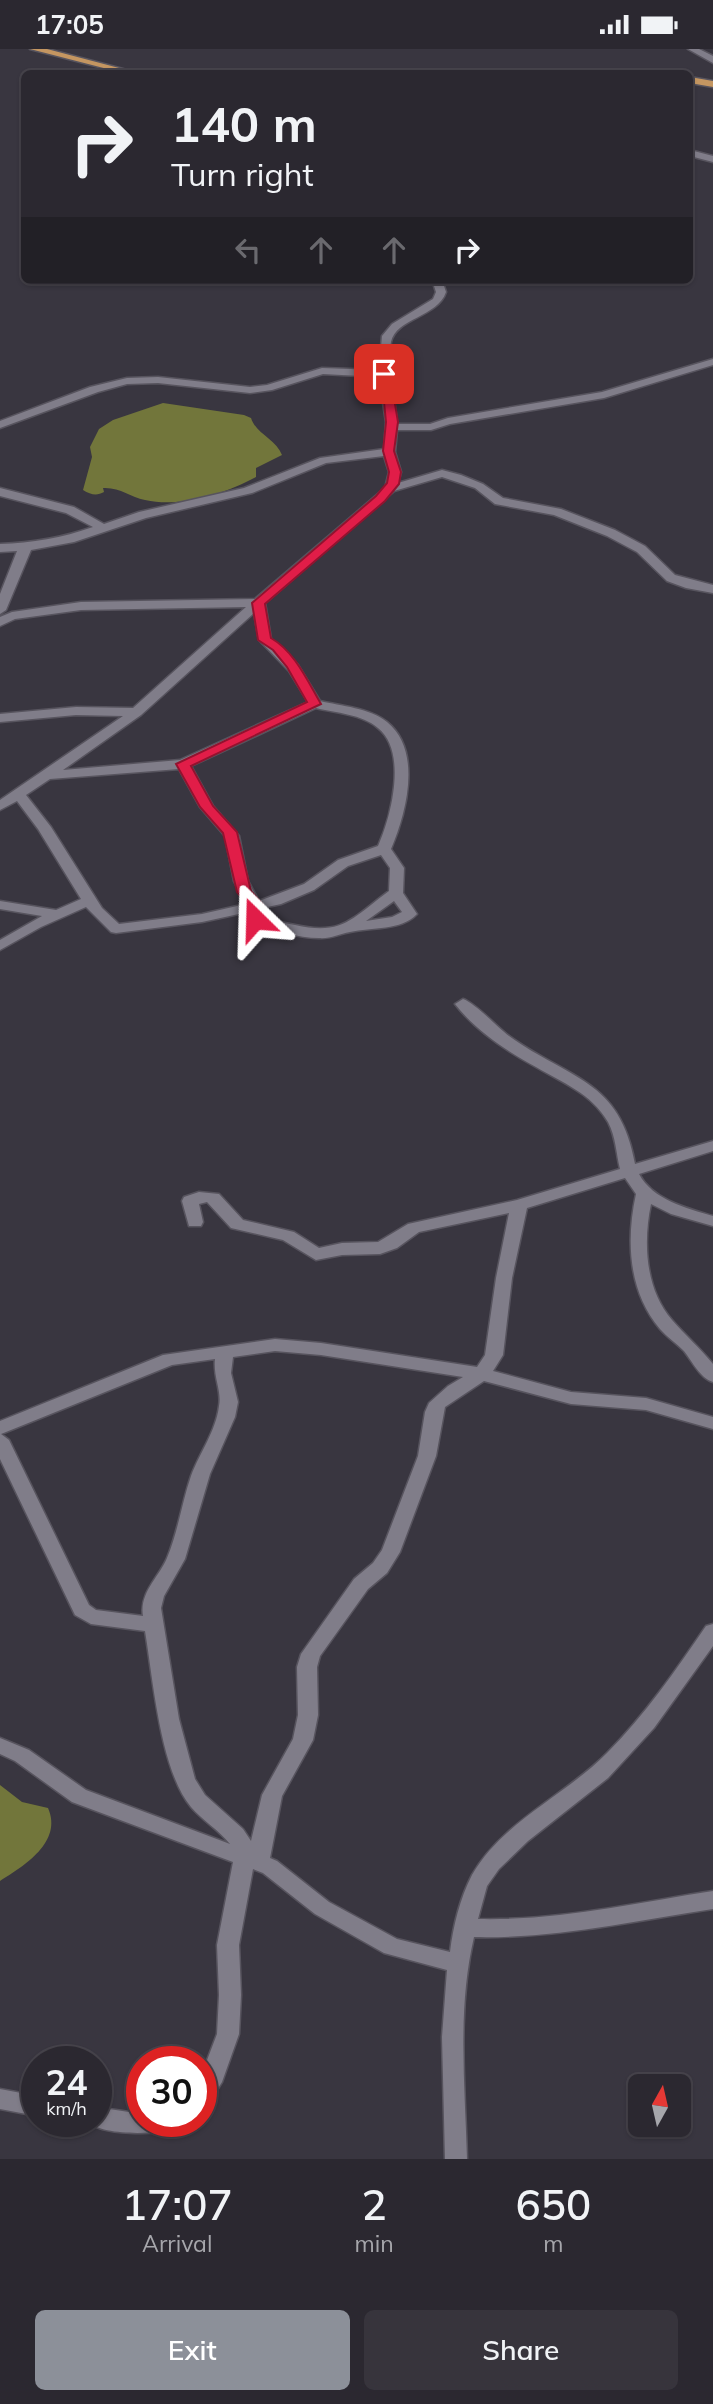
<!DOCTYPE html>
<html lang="en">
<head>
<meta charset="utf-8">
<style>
	body { margin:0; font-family:Mulish,sans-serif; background:#37343c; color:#f1f3f6; height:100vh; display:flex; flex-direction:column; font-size:26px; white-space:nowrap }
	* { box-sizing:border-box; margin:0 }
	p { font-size:23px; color:#a6a6ab }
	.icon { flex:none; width:38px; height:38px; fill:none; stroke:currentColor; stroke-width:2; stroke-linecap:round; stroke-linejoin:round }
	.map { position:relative; height:2110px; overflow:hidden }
	.sheet { display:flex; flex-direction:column; background:#2b2830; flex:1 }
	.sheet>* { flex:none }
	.top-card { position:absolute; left:21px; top:21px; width:672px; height:214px; border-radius:10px; box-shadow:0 2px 5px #0004,0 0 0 2px #47444c; background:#2b2830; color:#f1f3f6; overflow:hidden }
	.needle { width:46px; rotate:8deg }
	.controls { position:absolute; left:628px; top:2025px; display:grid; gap:14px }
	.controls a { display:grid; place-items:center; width:63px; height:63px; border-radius:10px; background:#2b2830; box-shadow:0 2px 5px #0004,0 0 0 2px #47444c; font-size:35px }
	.speed { position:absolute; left:21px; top:1997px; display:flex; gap:14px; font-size:35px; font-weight:700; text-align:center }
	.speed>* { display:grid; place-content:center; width:91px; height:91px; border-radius:50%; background:#2b2830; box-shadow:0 2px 5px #0004,0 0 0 2px #47444c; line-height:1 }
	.speed small { font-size:18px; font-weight:400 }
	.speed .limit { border:10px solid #d22; background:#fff; color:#111 }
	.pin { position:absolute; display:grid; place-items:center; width:60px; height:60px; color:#fff; margin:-30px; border-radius:14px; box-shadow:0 4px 10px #0006 }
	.me { position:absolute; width:77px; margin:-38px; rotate:338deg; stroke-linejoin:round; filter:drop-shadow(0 0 5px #0008) }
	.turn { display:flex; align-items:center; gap:24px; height:147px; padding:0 35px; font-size:32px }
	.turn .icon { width:91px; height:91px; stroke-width:2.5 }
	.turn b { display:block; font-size:49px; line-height:60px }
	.lanes { display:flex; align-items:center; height:66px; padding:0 35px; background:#0003; justify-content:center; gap:35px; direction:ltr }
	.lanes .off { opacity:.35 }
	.eta { display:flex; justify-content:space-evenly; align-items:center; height:119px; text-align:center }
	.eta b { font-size:42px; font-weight:600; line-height:49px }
	.action { display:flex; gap:14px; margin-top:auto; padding:14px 35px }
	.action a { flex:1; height:80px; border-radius:10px; background:#8c9099; color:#fff; font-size:28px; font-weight:600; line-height:80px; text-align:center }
	.action a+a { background:#37343c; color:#f1f3f6 }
	.status { display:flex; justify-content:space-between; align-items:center; height:49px; padding:0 35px; background:#2b2830; direction:ltr }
	.status svg { height:19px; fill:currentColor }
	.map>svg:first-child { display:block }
</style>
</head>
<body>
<div class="status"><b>17:05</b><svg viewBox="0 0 49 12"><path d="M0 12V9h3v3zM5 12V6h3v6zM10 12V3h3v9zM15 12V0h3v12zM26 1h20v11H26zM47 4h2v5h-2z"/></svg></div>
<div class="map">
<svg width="713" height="2110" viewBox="0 0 713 2110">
	<rect width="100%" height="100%" fill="#393640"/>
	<g fill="#72763b">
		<path d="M163 354 244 366 251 369C256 385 276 390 282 406L256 419V428C224 445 181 459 145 451 130 448 120 438 103 439L104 443C97 447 91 446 83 441L92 408 90 398 99 380 113 371Z"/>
		<path d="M0 1736 22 1753 48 1759C63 1793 24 1817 0 1832Z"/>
	</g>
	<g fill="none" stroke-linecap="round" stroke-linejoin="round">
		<defs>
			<g id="minor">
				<polygon points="688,0 699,0 713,7 713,14"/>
				<polygon points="690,101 713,107 713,113 690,107"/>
				<path d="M432 231H442L446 243C438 268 396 269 391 293 386 320 395 347 397 375H430L448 369 602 343 713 310V316L604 349 450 375 431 381H397L395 403 401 423 398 434 442 421 461 426 483 435 503 449 561 460 615 481 645 497 675 526 713 536V544L686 539 667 532 637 503 607 487 554 466 495 455 475 439 442 428 394 442 265 554 271 590 298 616 320 652C341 657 370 659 387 673 423 702 406 765 391 800L404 819 403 844 417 865C401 882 372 878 350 883 339 885 330 890 319 889 298 889 275 881 255 876L248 870V863L202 873 116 884 111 883 86 858 41 878 0 901V891L42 867 0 860V852L56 861 81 850 38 780 17 752 0 761V751L123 667 76 666 0 673V665L76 658 133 659 246 558 81 561 15 570 0 577V568L12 563 81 553 255 550 385 439 389 423 384 407 326 414 252 444 146 469 74 493 31 501 6 561 0 565V545L17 502 0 503V495C32 494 62 489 93 478L66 464 0 447V439L74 458 104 475 139 463 244 439 320 409 384 400 386 373 379 328 323 325 272 341 250 344 158 334 127 335 98 343 0 379V372L90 338 127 329 158 328 250 338 267 336 322 319 379 321 382 287 392 275 433 250 436 243ZM254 564 259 591 289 622 308 653 180 711 63 721 141 666ZM316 659C336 664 362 665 378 679 408 703 391 768 378 797L338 811 304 835 259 852 248 832 239 787 213 757 191 717ZM179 720 200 758 225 787 234 832 246 855 202 865 119 875 102 859 51 778 26 746 50 730ZM381 806 390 819 389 842C352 869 343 887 295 876 284 874 273 872 262 868L263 859 281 855 314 841 348 817ZM394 852 402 863 392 868 366 872Z"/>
				<path d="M463 950C475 954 497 978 509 987 570 1031 620 1030 635 1115L713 1092V1102L639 1125C653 1151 686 1159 713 1167V1177L671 1165 651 1155C643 1193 645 1240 672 1271 685 1286 700 1299 713 1315V1333C700 1329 692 1312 684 1302 676 1294 667 1288 660 1280 628 1242 626 1191 636 1145L625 1129 527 1159 512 1229 503 1306 493 1322 571 1343 646 1349 713 1368V1380L646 1361 571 1355 484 1332 445 1358 436 1407 400 1503 387 1524 368 1540 320 1607 317 1618 318 1666 313 1691 282 1747 270 1809 277 1812 329 1853 397 1890 450 1903C453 1878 460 1849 472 1826 502 1773 566 1746 607 1704 645 1666 676 1621 706 1577L713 1575V1597L654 1679 608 1729 528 1792 499 1820 487 1837 478 1870C557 1872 635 1854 713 1842V1860C634 1872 554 1890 474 1888 457 1960 465 2037 467 2110H445L442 1988 447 1921 384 1904 315 1865 263 1824 253 1820 239 1896 241 1946 239 1985 222 2033 209 2054 201 2057V2027L217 1985 219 1946 217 1896 233 1813 72 1753 15 1712 0 1705V1689L29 1701 86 1741 230 1795C219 1781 202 1771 191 1758 160 1721 153 1629 145 1582L91 1575 75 1566 0 1410V1372L163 1306 275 1290 321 1294 477 1318 485 1306 496 1229 509 1164 419 1183 397 1199 380 1205 342 1206 316 1211 283 1191 231 1179 207 1153 199 1155 203 1173 201 1177H189L182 1152 184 1148 199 1143 219 1145 243 1171 294 1183 319 1199 342 1194 378 1193 408 1175 517 1151 620 1120C616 1104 616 1088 608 1073 591 1044 563 1034 536 1018 508 1003 475 981 455 955ZM275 1302 321 1306 463 1328 448 1337 429 1354 425 1363 418 1407 382 1501 373 1514 354 1530 301 1605 297 1618 298 1666 293 1690 262 1746 251 1792 243 1780 205 1746 195 1730 179 1670 161 1559 164 1547 185 1510 210 1425 235 1368 238 1353 231 1324 233 1308ZM215 1310C213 1328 222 1342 219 1357 216 1382 200 1403 191 1427 182 1453 178 1483 167 1509 159 1528 139 1544 143 1567L96 1561 89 1556 9 1391 1 1385 172 1316Z"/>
				<polygon points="0,2040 37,2047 37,2067 0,2060"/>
				<path d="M96 2058 142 2065V2072H180L177 2079C157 2086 101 2087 87 2072H96Z"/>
			</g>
			<g id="major">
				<polygon points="30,0 47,0 138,24 123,24"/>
				<polygon points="690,28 713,32 713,38 690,34"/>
			</g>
		</defs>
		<use href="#minor" stroke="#57545e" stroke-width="3"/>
		<use href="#major" stroke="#57545e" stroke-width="3"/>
		<use href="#minor" fill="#807d89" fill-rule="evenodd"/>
		<use href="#major" fill="#c49661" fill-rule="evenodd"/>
	</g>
	<path fill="#e11d48" stroke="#92132f" stroke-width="2" d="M381 323 390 325 398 373 394 402 401 423 399 435 385 452 265 555 271 589C295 603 307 631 321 655L191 717 213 757 237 783 251 842 264 857 263 870 255 875 248 870 249 858 237 843 223 784 200 758 176 715 307 653 287 618 273 601 258 591 252 554 376 447 387 434 389 423 383 402 386 373Z"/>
</svg>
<div class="controls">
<a><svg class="needle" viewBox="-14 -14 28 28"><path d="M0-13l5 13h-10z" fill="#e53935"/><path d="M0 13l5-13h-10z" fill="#a6a6ab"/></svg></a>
</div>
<div class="speed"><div>24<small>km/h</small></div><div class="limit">30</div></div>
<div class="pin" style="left:384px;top:325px;background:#d93025"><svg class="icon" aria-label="arrive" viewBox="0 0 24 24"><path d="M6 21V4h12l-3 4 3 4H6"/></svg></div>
<svg class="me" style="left:255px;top:870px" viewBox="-20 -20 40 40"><path d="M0-17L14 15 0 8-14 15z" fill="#e11d48" stroke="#fff" stroke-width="4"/></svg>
<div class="top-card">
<div class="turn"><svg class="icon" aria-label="right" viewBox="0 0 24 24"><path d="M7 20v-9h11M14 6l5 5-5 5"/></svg><div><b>140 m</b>Turn right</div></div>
<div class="lanes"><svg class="icon off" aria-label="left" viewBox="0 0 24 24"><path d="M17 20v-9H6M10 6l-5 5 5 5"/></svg><svg class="icon off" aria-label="ahead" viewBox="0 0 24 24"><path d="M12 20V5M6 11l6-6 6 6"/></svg><svg class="icon off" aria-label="ahead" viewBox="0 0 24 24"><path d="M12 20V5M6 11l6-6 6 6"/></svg><svg class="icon" aria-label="right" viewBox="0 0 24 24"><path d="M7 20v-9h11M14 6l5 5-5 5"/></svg></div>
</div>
</div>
<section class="sheet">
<div class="eta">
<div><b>17:07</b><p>Arrival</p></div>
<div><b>2</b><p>min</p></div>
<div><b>650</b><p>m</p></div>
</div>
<div class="action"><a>Exit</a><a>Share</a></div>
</section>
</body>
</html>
